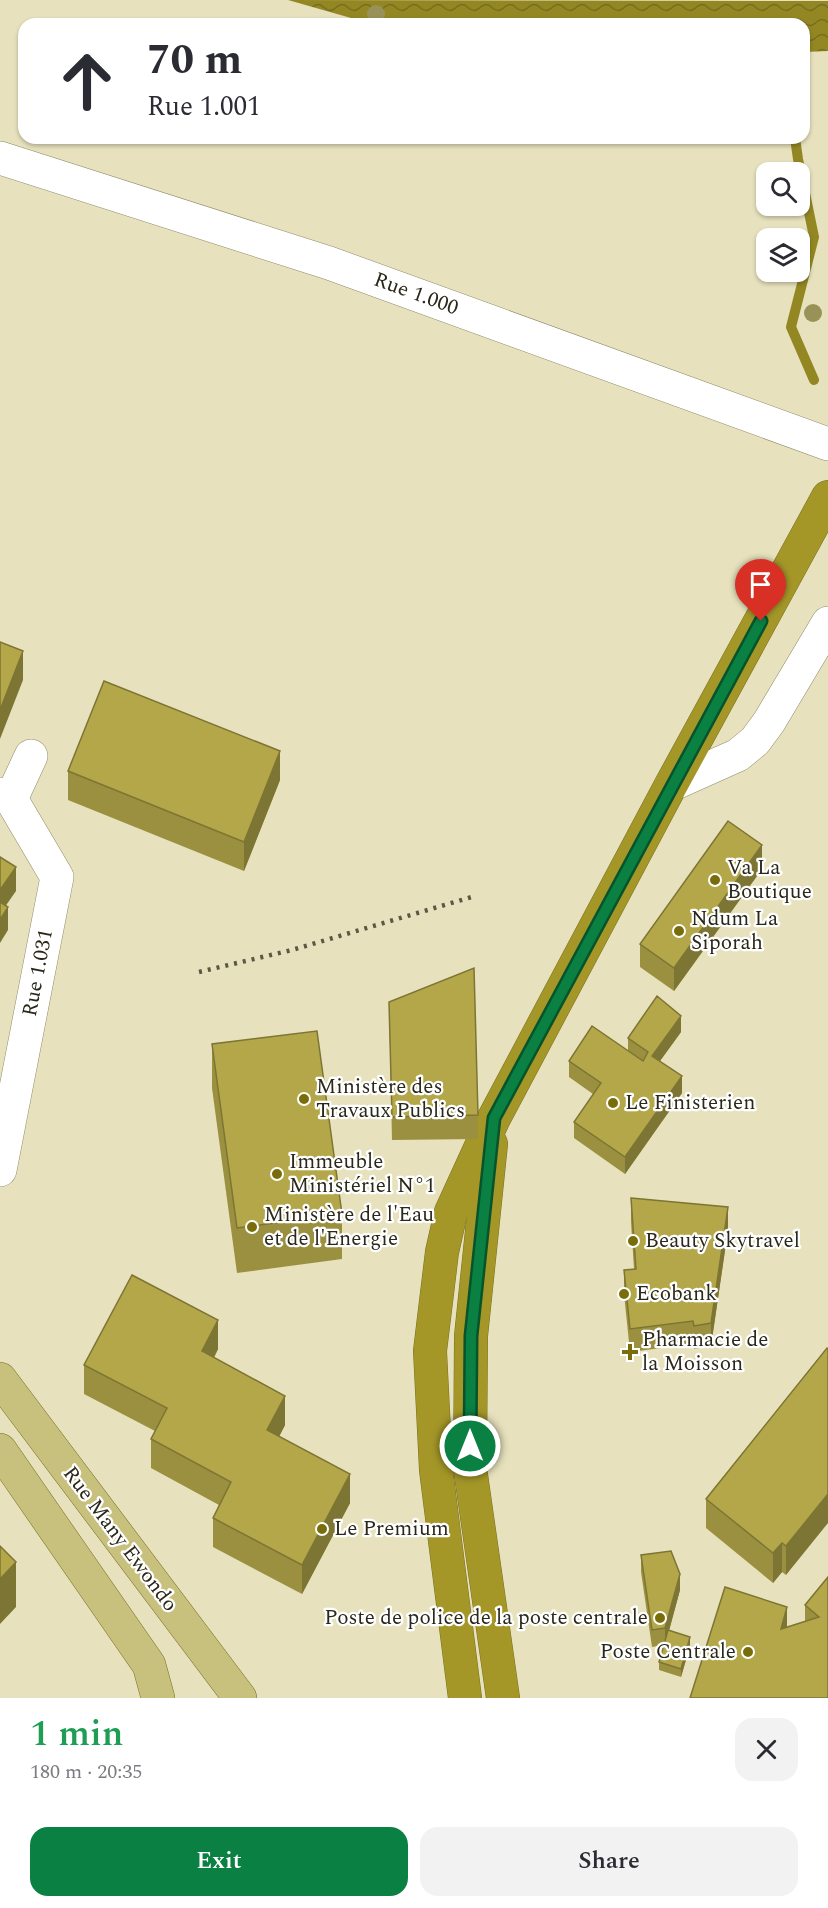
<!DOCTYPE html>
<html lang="en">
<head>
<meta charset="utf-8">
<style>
	body { margin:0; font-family:Spectral,serif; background:#f2f2f3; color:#2b2b33; height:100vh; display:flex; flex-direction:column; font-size:22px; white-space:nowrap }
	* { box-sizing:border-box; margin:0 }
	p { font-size:20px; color:#7c7c81 }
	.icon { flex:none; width:33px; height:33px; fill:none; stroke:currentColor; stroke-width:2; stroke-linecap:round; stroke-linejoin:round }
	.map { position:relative; height:1698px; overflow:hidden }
	.side { display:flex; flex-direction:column; background:#fff; flex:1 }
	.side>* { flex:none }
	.guide { position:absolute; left:18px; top:18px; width:792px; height:126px; border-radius:18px; box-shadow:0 2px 4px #0004; background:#fff; color:#2b2b33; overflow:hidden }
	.fabs { position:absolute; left:756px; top:162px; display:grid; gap:12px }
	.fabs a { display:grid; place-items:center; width:54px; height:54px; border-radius:12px; background:#fff; box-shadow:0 2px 4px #0004; font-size:30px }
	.pin { position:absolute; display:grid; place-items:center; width:51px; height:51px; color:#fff; margin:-62px -26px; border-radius:50% 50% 50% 0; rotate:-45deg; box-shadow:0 0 6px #0007 }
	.pin .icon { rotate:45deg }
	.me { position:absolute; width:66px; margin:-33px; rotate:0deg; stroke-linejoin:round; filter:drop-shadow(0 0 4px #0008) }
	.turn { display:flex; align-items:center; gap:21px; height:126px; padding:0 30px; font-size:27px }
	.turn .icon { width:78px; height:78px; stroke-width:2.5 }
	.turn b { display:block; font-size:42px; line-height:51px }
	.round { display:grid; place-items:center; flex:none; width:63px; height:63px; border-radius:18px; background:#f2f2f3 }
	.headline { display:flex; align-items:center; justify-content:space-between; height:102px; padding:0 30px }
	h1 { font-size:36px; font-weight:600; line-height:45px; color:#1e9e55 }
	.primary-button { display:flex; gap:12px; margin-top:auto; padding:12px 30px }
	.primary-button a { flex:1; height:69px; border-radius:18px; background:#0b8043; color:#fff; font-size:24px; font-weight:600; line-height:69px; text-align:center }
	.primary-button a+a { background:#f2f2f3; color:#2b2b33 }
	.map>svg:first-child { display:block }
</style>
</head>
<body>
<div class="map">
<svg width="828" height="1698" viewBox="0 0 828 1698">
	<defs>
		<pattern id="water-waves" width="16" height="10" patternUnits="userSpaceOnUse" patternTransform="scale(1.5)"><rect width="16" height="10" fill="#938724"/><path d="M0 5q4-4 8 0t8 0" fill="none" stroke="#786e1e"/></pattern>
	</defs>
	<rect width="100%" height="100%" fill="#e7e2bd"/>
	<polygon fill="url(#water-waves)" points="288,0 828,1 828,51 804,52 804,24 372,24"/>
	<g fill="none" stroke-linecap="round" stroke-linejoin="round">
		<polyline stroke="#938724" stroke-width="10" points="795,138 798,159 814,237 791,327 814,380"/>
		<defs>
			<g id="minor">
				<polyline points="0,158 329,263 828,444"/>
				<polyline points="671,785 738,755 755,741 769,722 828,623"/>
				<polyline points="0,794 11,799 57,877 0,1170"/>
				<polyline points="11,799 31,756"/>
			</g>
			<g id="major">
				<polyline points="0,1379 240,1698"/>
				<polyline points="0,1450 149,1665 158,1698"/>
			</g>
			<g id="highway">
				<polyline points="491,1144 471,1336 470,1468 503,1698"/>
				<polyline points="465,1698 436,1470 430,1351 442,1252 451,1212 494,1118 671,785 828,497"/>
			</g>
		</defs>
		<use href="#minor" stroke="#8f8b68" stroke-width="34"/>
		<use href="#major" stroke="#797023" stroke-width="34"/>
		<use href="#highway" stroke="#797023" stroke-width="34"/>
		<use href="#minor" stroke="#fff" stroke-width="33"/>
		<use href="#major" stroke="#c8c17e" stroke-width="33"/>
		<use href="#highway" stroke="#a49728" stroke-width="33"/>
		<polyline stroke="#5a5744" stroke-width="4.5" stroke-dasharray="3 6" stroke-linecap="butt" points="199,972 292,950 475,896"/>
	</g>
	<g fill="#999258">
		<circle cx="376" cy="14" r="9"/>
		<circle cx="813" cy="313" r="9"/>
	</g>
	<g fill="#9a903f">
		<polygon points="68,771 280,780 244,871 68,800"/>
		<polygon points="762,869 674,991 640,967 640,944"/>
		<polygon points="389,1002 478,1115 478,1139 392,1140"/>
		<polygon points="681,1032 660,1061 682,1093 625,1174 574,1138 574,1122 593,1094 569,1077 569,1061 628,1051 628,1038"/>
		<polygon points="212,1044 342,1214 342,1259 237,1273 212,1088"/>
		<polygon points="631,1198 728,1230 711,1346 694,1349 693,1344 630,1352 624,1294 624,1270 634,1269 631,1222"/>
		<polygon points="827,1348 786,1575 782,1572 773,1583 706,1528 706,1499"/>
		<polygon points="218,1349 214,1358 285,1425 279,1437 350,1503 302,1594 213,1547 213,1518 219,1505 151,1468 151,1439 155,1431 84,1394 84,1365"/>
		<polygon points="641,1555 680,1590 669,1631 690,1646 681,1677 659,1670 659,1662 664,1645 652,1647 641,1572"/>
		<polygon points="828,1577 828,1698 787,1627 805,1621 805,1605"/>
	</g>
	<g fill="#7d7533">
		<polygon points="23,651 23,680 0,739 0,710"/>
		<polygon points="280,751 280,780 244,871 244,842"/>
		<polygon points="762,845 762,869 674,991 674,968"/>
		<polygon points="16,867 16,891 0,914 0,890"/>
		<polygon points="8,907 8,930 0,943 0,920"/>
		<polygon points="681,1016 681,1032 652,1072 652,1056"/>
		<polygon points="682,1076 682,1093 625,1174 625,1157"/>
		<polygon points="728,1207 728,1230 711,1346 711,1323"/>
		<polygon points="218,1320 218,1349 202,1380 202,1351"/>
		<polygon points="285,1396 285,1425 267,1459 267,1430"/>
		<polygon points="350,1474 350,1503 302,1594 302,1565"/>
		<polygon points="828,1494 828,1523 786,1575 786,1546"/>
		<polygon points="782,1543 782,1572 773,1583 773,1553"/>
		<polygon points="16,1562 16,1607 0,1624 0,1579"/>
		<polygon points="680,1574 680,1590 665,1645 665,1628"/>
		<polygon points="787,1607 787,1636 781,1629"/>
		<polygon points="690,1637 690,1646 681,1677 681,1669"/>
	</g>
	<g fill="#b3a749" stroke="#7d7533" stroke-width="1.5">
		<polygon points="0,642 23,651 0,710"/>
		<polygon points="104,681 280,751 244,842 68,771"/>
		<polygon points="728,821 762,845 674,968 640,944"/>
		<polygon points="0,857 16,867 0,890"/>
		<polygon points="0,902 8,907 0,920"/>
		<polygon points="474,968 478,1115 392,1117 389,1002"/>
		<polygon points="657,996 681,1016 652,1056 682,1076 625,1157 574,1122 601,1083 569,1061 592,1026 643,1061 648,1052 628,1038"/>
		<polygon points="317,1031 342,1214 237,1228 212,1044"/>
		<polygon points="631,1198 728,1207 711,1323 694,1326 693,1321 630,1329 624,1270 636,1269"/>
		<polygon points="132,1275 218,1320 202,1351 285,1396 267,1430 350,1474 302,1565 213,1518 231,1482 151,1439 167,1408 84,1365"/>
		<polygon points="827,1348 828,1349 828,1494 786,1546 782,1543 773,1553 706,1499"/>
		<polygon points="0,1546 16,1562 0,1579"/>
		<polygon points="671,1551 680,1574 665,1628 652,1630 641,1555"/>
		<polygon points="828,1577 828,1698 690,1698 725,1587 787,1607 781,1629 819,1617 805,1605"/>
		<polygon points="668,1630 690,1637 681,1669 659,1662"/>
	</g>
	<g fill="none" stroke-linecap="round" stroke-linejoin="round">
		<defs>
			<polyline id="route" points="470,1446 471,1336 494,1118 761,621"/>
		</defs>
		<use href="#route" stroke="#07532c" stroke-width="15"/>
		<use href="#route" stroke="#0b8043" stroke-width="10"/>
	</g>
	<g fill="#786d0a" stroke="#fff" stroke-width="2">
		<circle cx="715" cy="880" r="6"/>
		<circle cx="679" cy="931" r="6"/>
		<circle cx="304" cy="1099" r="6"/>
		<circle cx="613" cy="1103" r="6"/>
		<circle cx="277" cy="1174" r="6"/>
		<circle cx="252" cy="1227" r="6"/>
		<circle cx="633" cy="1241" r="6"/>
		<circle cx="624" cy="1294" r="6"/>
		<path d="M627 1343h6v6h6v6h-6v6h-6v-6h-6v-6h6z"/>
		<circle cx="322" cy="1529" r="6"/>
		<circle cx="660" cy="1618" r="6"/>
		<circle cx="748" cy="1652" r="6"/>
	</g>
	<g text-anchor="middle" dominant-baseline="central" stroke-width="4.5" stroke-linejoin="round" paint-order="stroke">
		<g font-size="21" fill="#2a281a" stroke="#fff">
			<text transform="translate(416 294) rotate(20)">Rue 1.000</text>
			<text transform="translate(38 973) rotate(-79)">Rue 1.031</text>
			<text transform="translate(120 1539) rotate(53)">Rue Many Ewondo</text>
		</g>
		<g font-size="21" fill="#2a281a" stroke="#fff" text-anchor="start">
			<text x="727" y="868">Va La<tspan x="727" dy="24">Boutique</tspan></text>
			<text x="691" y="919">Ndum La<tspan x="691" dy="24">Siporah</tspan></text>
			<text x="316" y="1087">Ministère des<tspan x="316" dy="24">Travaux Publics</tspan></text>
			<text x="625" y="1103">Le Finisterien</text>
			<text x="289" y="1162">Immeuble<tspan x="289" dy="24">Ministériel N°1</tspan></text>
			<text x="264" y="1215">Ministère de l'Eau<tspan x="264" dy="24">et de l'Energie</tspan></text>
			<text x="645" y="1241">Beauty Skytravel</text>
			<text x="636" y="1294">Ecobank</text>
			<text x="642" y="1340">Pharmacie de<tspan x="642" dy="24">la Moisson</tspan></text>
			<text x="334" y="1529">Le Premium</text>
			<text x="648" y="1618" text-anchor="end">Poste de police de la poste centrale</text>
			<text x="736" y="1652" text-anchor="end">Poste Centrale</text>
		</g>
	</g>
</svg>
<div class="fabs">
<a><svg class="icon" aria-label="search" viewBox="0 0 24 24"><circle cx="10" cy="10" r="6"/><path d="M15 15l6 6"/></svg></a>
<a><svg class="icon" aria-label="layers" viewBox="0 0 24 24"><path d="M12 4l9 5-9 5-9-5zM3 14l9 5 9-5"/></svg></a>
</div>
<div class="pin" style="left:761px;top:621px;background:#d93025"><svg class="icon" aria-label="arrive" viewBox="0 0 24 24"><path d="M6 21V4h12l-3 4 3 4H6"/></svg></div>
<svg class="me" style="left:470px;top:1446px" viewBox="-20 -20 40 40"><circle r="17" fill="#0b8043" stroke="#fff" stroke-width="3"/><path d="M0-11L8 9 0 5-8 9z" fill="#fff"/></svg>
<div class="guide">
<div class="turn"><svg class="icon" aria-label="ahead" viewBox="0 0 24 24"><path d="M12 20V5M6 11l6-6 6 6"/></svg><div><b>70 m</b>Rue 1.001</div></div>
</div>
</div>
<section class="side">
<div class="headline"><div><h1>1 min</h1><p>180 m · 20:35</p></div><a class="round"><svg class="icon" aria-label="close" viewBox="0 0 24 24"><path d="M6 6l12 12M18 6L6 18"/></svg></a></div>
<div class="primary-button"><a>Exit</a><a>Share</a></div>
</section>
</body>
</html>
